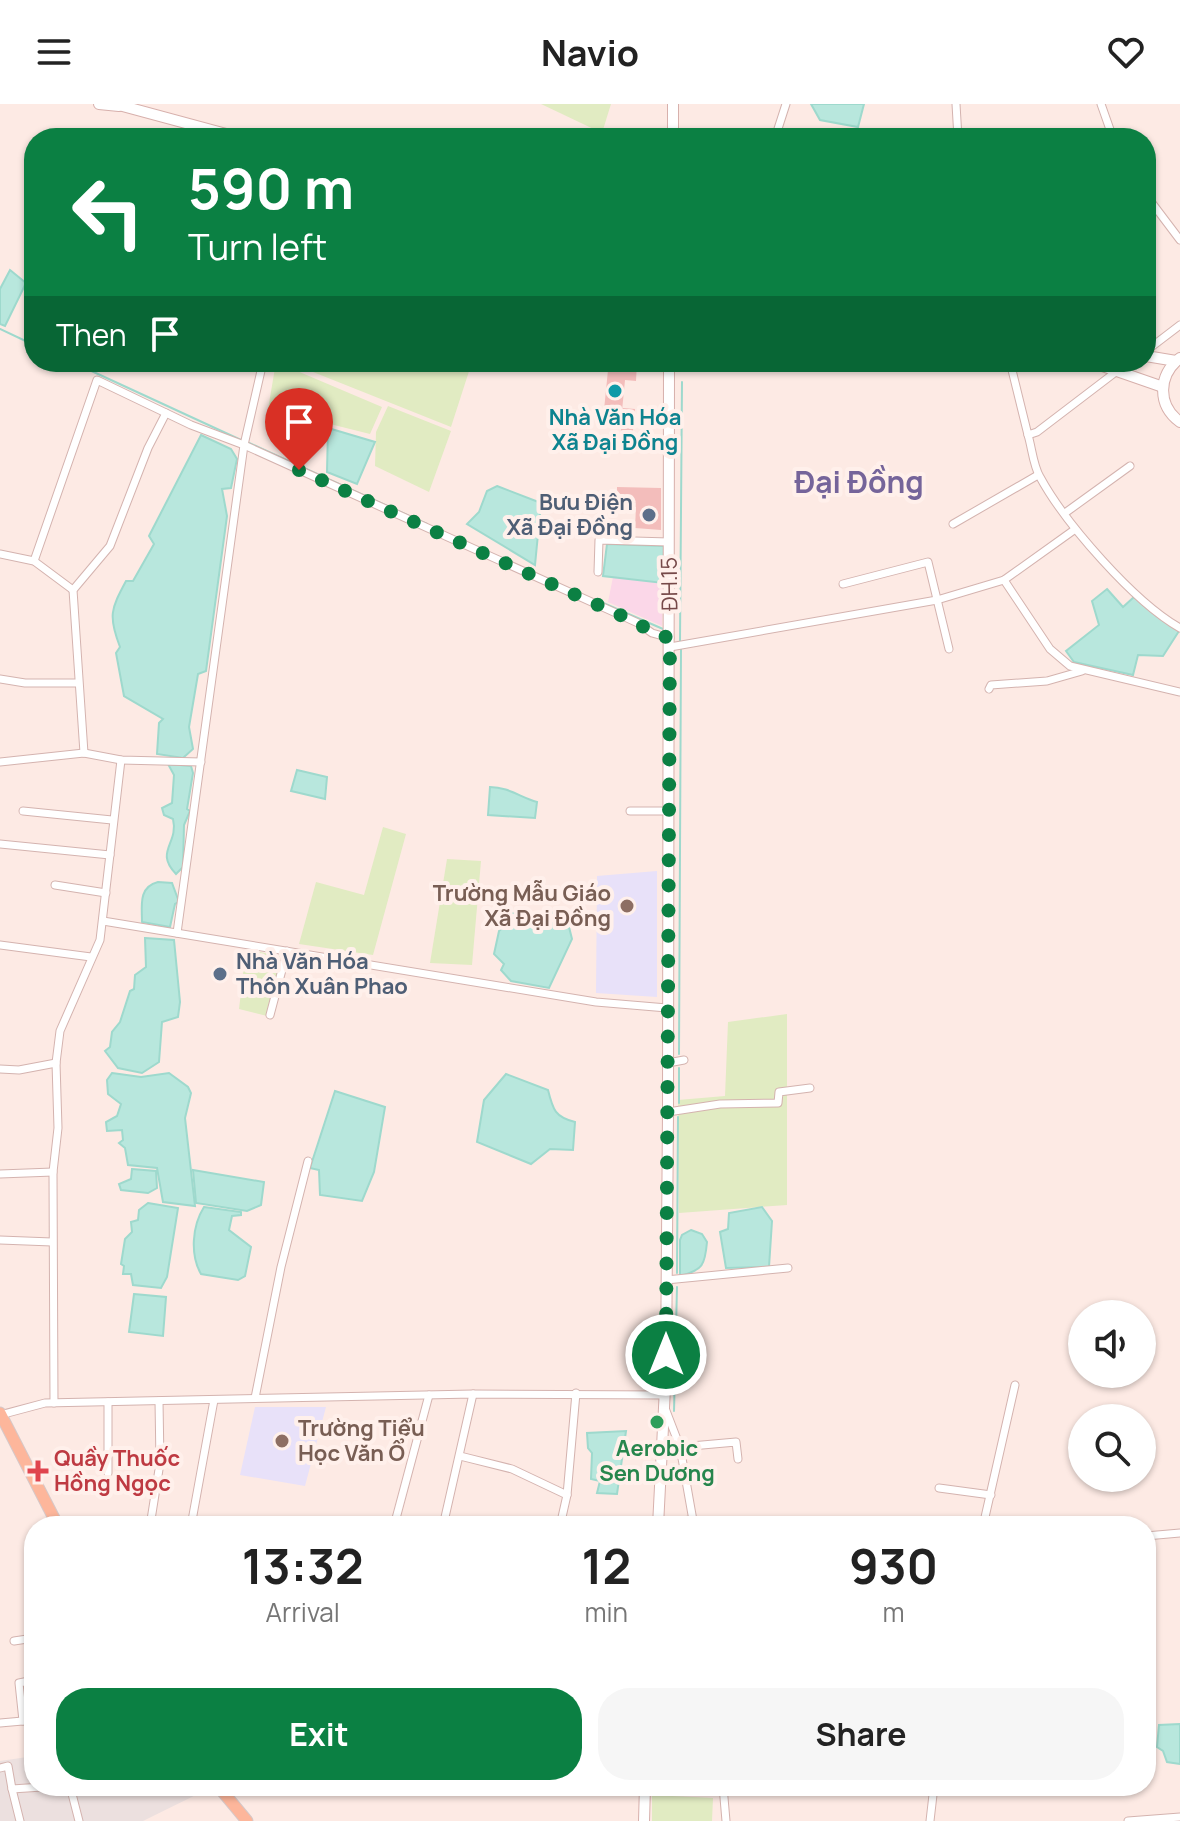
<!DOCTYPE html>
<html lang="en">
<head>
<meta charset="utf-8">
<style>
	body { margin:0; font-family:Manrope,sans-serif; background:#f6f6f6; color:#222; height:100vh; display:flex; flex-direction:column; font-size:30px; white-space:nowrap }
	* { box-sizing:border-box; margin:0 }
	p { font-size:26px; color:#767676 }
	.icon { flex:none; width:44px; height:44px; fill:none; stroke:currentColor; stroke-width:2; stroke-linecap:round; stroke-linejoin:round }
	.map { position:relative; flex:1; overflow:hidden }
	.details { position:absolute; left:24px; top:1412px; width:1132px; height:280px; display:flex; flex-direction:column; background:#fff; border-radius:32px; box-shadow:0 2px 6px #0004 }
	.details>* { flex:none }
	.guide { position:absolute; left:24px; top:24px; width:1132px; height:244px; border-radius:32px; box-shadow:0 2px 6px #0004; background:#0b8043; color:#fff; overflow:hidden }
	.buttons { position:absolute; left:1068px; top:1196px; display:grid; gap:16px }
	.buttons a { display:grid; place-items:center; width:88px; height:88px; border-radius:50%; background:#fff; box-shadow:0 2px 6px #0004; font-size:40px }
	.pin { position:absolute; display:grid; place-items:center; width:68px; height:68px; color:#fff; margin:-82px -34px; border-radius:50% 50% 50% 0; rotate:-45deg; box-shadow:0 0 8px #0007 }
	.pin .icon { rotate:45deg }
	.me { position:absolute; width:88px; margin:-44px; rotate:0deg; stroke-linejoin:round; filter:drop-shadow(0 0 6px #0008) }
	.turn { display:flex; align-items:center; gap:28px; height:168px; padding:0 32px; font-size:36px }
	.turn .icon { width:104px; height:104px; stroke-width:2.5 }
	.turn b { display:block; font-size:56px; line-height:68px }
	.then { display:flex; align-items:center; height:76px; padding:0 32px; background:#0003; gap:16px; font-size:30px }
	.eta { display:flex; justify-content:space-evenly; align-items:center; height:136px; text-align:center }
	.eta b { font-size:48px; font-weight:700; line-height:56px }
	.action { display:flex; gap:16px; margin-top:auto; padding:16px 32px }
	.action a { flex:1; height:92px; border-radius:32px; background:#0b8043; color:#fff; font-size:32px; font-weight:700; line-height:92px; text-align:center }
	.action a+a { background:#f6f6f6; color:#222 }
	header { display:flex; justify-content:space-between; align-items:center; height:104px; padding:0 32px; background:#fff; font-size:36px; font-weight:700 }
	.map>svg:first-child { display:block }
</style>
</head>
<body>
<header><svg class="icon" aria-label="menu" viewBox="0 0 24 24"><path d="M4 6h16M4 12h16M4 18h16"/></svg>Navio<svg class="icon" aria-label="heart" viewBox="0 0 24 24"><path d="M12 20l-8-8c-3-5 5-10 8-4 3-6 11-1 8 4z"/></svg></header>
<div class="map">
<svg width="1180" height="1717" viewBox="0 0 1180 1717">
	<rect width="100%" height="100%" fill="#fdeae4"/>
	<polygon fill="#ece0df" points="34,1652 34,1682 206,1682 208,1685 143,1717 0,1717 0,1657"/>
	<g fill="#e8e1f9">
		<polygon points="657,767 657,893 596,889 597,772"/>
		<polygon points="255,1303 326,1303 305,1382 240,1371"/>
	</g>
	<polygon fill="#fbd7e8" points="613,473 663,479 662,522 608,498"/>
	<g fill="#e1ebc2">
		<polygon points="541,0 611,0 602,29"/>
		<polygon points="276,258 382,303 370,330 322,318 313,342 265,323"/>
		<polygon points="288,258 472,258 451,323"/>
		<polygon points="388,302 451,327 429,388 375,362 376,328"/>
		<polygon points="383,723 406,730 373,851 299,840 316,778 364,791"/>
		<polygon points="447,755 481,757 472,861 430,859"/>
		<polygon points="246,845 284,853 267,912 239,905"/>
		<polygon points="787,910 787,1101 679,1109 678,996 725,992 728,918"/>
		<polygon points="652,1691 713,1694 712,1717 652,1717"/>
	</g>
	<g fill="#b8e7dd" stroke="#9ed9cd" stroke-width="2">
		<polygon points="811,0 864,0 858,23 820,16"/>
		<polygon points="10,166 26,179 5,222 0,220 0,185"/>
		<polygon points="328,324 375,338 357,380 327,368"/>
		<path d="M201 331 231 345 237 355 231 384 222 385 227 412 206 567 198 570 189 623 193 645 183 654 157 650 159 619 163 615 124 592 116 549 120 543C108 512 111 505 126 477H133L154 440 149 432Z"/>
		<polygon points="497,382 541,399 535,461 467,420 479,408 487,387"/>
		<polygon points="607,440 664,442 663,479 603,472"/>
		<polygon points="1107,485 1123,503 1135,492 1179,527 1163,552 1138,551 1133,571 1074,558 1066,547 1099,521 1092,497"/>
		<path d="M168 660 191 662 193 669 187 705 190 707 184 721 183 763 176 770C154 747 179 740 173 715L164 711 162 704 172 699 174 671Z"/>
		<polygon points="297,666 327,673 325,695 291,687"/>
		<path d="M490 683C508 683 520 693 537 698L535 714 488 711Z"/>
		<path d="M158 778 172 779 179 798 175 800 170 823 142 818C142 802 138 783 158 778Z"/>
		<polygon points="565,807 572,835 549,884 511,877 501,866 504,860 494,850 499,827 507,820 507,813 512,809 519,812"/>
		<polygon points="145,834 174,836 180,898 178,913 162,918 159,958 142,969 118,964 105,947 110,943 112,928 120,918 130,887 134,885 135,871 146,863"/>
		<polygon points="112,969 141,973 169,969 188,983 191,989 185,1014 195,1102 163,1098 157,1064 128,1061 125,1044 119,1039 123,1036 122,1026 107,1027 106,1018 117,1012 121,1000 108,990 107,976"/>
		<path d="M506 970 548 986C553 1006 555 1013 575 1018L573 1046 550 1045 531 1060 477 1038 484 996Z"/>
		<polygon points="335,987 385,1003 374,1068 362,1097 320,1091 319,1066 310,1064"/>
		<polygon points="132,1065 156,1067 157,1084 148,1089 121,1086 119,1080 131,1075"/>
		<polygon points="193,1066 264,1078 261,1101 247,1107 196,1099"/>
		<polygon points="148,1099 178,1104 167,1173 161,1184 133,1181 131,1170 123,1170 124,1162 121,1160 125,1135 132,1128 131,1118 138,1116 139,1106"/>
		<path d="M204 1103 241 1108V1111L232 1112 229 1126 251 1143 245 1172 238 1176 201 1170C190 1151 192 1122 204 1103Z"/>
		<polygon points="762,1103 772,1117 769,1163 726,1164 720,1128 728,1125 729,1109"/>
		<path d="M691 1126 702 1130 707 1138C705 1161 703 1166 680 1172V1136L682 1131Z"/>
		<polygon points="134,1190 166,1193 163,1232 129,1228"/>
		<polygon points="626,1327 617,1390 597,1389 600,1377 591,1375 592,1349 588,1344 587,1329"/>
		<polygon points="1180,1620 1180,1660 1167,1658 1163,1647 1157,1643 1159,1621"/>
	</g>
	<g fill="none" stroke-linecap="round" stroke-linejoin="round">
		<g stroke="#9ed9cd" stroke-width="2">
			<polyline points="0,225 34,241"/>
			<polyline points="72,258 241,336"/>
			<polyline points="247,338 427,420"/>
			<polyline points="601,498 663,525"/>
			<polyline points="680,537 682,278"/>
			<polyline points="679,950 681,543"/>
			<polyline points="679,999 679,964"/>
			<polyline points="677,1169 678,1013"/>
			<polyline points="674,1307 677,1183"/>
		</g>
	</g>
	<g fill="#f3bdbb">
		<polygon points="629,258 637,258 636,277 625,276 622,307 604,306 608,266 628,268"/>
		<polygon points="623,304 635,305 632,337 620,336"/>
		<polygon points="617,383 661,384 661,426 635,424 636,403 617,403"/>
	</g>
	<g fill="none" stroke-linecap="round" stroke-linejoin="round">
		<defs>
			<g id="street">
				<polyline points="956,0 958,34"/>
				<polyline points="1101,0 1113,34"/>
				<polyline points="775,34 786,0"/>
				<polyline points="1146,91 1180,136"/>
				<polyline points="1146,247 1180,221"/>
				<polyline points="1010,258 1028,331 1037,328 1117,267"/>
				<path d="M1028 331C1032 344 1033 361 1040 373 1065 419 1134 498 1180 524"/>
				<polyline points="1065,409 1130,362"/>
				<polyline points="953,420 1038,371"/>
				<polyline points="0,450 34,457 73,486"/>
				<polyline points="34,457 97,276 191,321 244,341 638,519 652,529 670,534"/>
				<polyline points="598,468 599,436 669,438"/>
				<polyline points="1004,476 1050,545 1070,562 1180,588"/>
				<polyline points="843,480 928,458 949,545"/>
				<polyline points="670,543 937,496 1004,476 1074,426"/>
				<polyline points="0,575 25,579 77,579"/>
				<polyline points="989,585 991,581 1047,577 1082,567"/>
				<polyline points="84,649 73,486 110,442 148,344 166,309"/>
				<polyline points="0,658 84,649 121,656 201,658"/>
				<polyline points="23,707 112,716"/>
				<polyline points="630,707 669,707"/>
				<polyline points="0,740 110,751"/>
				<polyline points="55,781 106,789"/>
				<polyline points="103,817 596,898 667,904"/>
				<polyline points="177,829 244,341 263,258"/>
				<polyline points="0,841 91,853"/>
				<polyline points="270,911 287,847"/>
				<polyline points="668,959 684,956"/>
				<polyline points="0,965 19,966 56,959"/>
				<polyline points="668,1008 720,1000 778,999 779,988 810,984"/>
				<polyline points="0,1070 53,1068"/>
				<polyline points="0,1136 52,1138"/>
				<polyline points="666,1176 788,1164"/>
				<polyline points="255,1294 281,1163 308,1057"/>
				<polyline points="108,1298 108,1369"/>
				<polyline points="54,1299 53,1068 58,1024 56,959 60,927 100,836 121,656"/>
				<polyline points="665,1304 680,1343 694,1422"/>
				<polyline points="0,1311 45,1299 473,1290 665,1291"/>
				<polyline points="680,1343 736,1338 738,1355"/>
				<polyline points="460,1352 512,1365 567,1391"/>
				<polyline points="939,1384 991,1391"/>
				<polyline points="150,1422 160,1359 159,1297"/>
				<polyline points="191,1422 214,1296"/>
				<polyline points="394,1422 429,1291"/>
				<polyline points="443,1422 473,1290"/>
				<polyline points="560,1422 567,1391 576,1289"/>
				<polyline points="616,1422 692,1416"/>
				<polyline points="983,1422 1015,1281"/>
				<polyline points="1146,1432 1180,1429"/>
				<polyline points="14,1537 34,1534"/>
				<polyline points="23,1617 19,1579 34,1576"/>
				<polyline points="0,1619 34,1616"/>
				<polyline points="0,1664 8,1662 12,1685 57,1682"/>
				<polyline points="70,1682 79,1717"/>
				<polyline points="723,1682 726,1717"/>
				<polyline points="12,1685 20,1717"/>
				<polyline points="930,1717 934,1682"/>
				<polyline points="1128,1717 1180,1713"/>
			</g>
			<g id="secondary">
				<polyline points="99,0 119,2"/>
				<polyline points="115,0 241,34"/>
				<polyline points="673,34 673,0"/>
				<polyline points="1146,252 1176,257"/>
				<path d="M1180 254C1158 271 1157 301 1180 318"/>
				<polyline points="1091,258 1163,283"/>
				<polyline points="658,1422 666,1264 668,1008 669,258"/>
				<polyline points="644,1717 645,1682"/>
			</g>
			<g id="primary">
				<polyline points="0,1309 58,1422"/>
				<polyline points="218,1682 247,1717"/>
			</g>
		</defs>
		<use href="#street" stroke="#d4b3af" stroke-width="9"/>
		<use href="#secondary" stroke="#d7b0ac" stroke-width="12"/>
		<use href="#primary" stroke="#d6c8c8" stroke-width="13"/>
		<use href="#street" stroke="#fff" stroke-width="7"/>
		<use href="#secondary" stroke="#fff" stroke-width="10"/>
		<use href="#primary" stroke="#fdb69b" stroke-width="11"/>
	</g>
	<g fill="none" stroke-linecap="round" stroke-linejoin="round">
		<polyline stroke="#0b8043" stroke-width="14" stroke-dasharray="0 25.2" points="299,366 638,519 652,529 670,534 666,1251"/>
	</g>
	<circle fill="#0f9aa8" stroke="#fff0eb" stroke-width="3" cx="615" cy="287" r="8"/>
	<g fill="#5c6f8a" stroke="#fff0eb" stroke-width="3">
		<circle cx="649" cy="411" r="8"/>
		<circle cx="220" cy="870" r="8"/>
	</g>
	<g fill="#8d6e63" stroke="#fff0eb" stroke-width="3">
		<circle cx="627" cy="802" r="8"/>
		<circle cx="282" cy="1337" r="8"/>
	</g>
	<circle fill="#2e9e5b" stroke="#fff0eb" stroke-width="3" cx="657" cy="1318" r="8"/>
	<path fill="#e0444e" stroke="#fff0eb" stroke-width="3" d="M34 1355h8v8h8v8h-8v8h-8v-8h-8v-8h8z"/>
	<g text-anchor="middle" dominant-baseline="central" stroke-width="8" stroke-linejoin="round" paint-order="stroke">
		<g font-size="22" font-weight="bold" fill="#0d838f" stroke="#fff0eb">
			<text x="615" y="313">Nhà Văn Hóa<tspan x="615" dy="25">Xã Đại Đồng</tspan></text>
		</g>
		<g font-size="22" font-weight="bold" fill="#4e5e75" stroke="#fff0eb" text-anchor="end">
			<text x="633" y="398">Bưu Điện<tspan x="633" dy="25">Xã Đại Đồng</tspan></text>
			<text x="236" y="857" text-anchor="start">Nhà Văn Hóa<tspan x="236" dy="25">Thôn Xuân Phao</tspan></text>
		</g>
		<g font-size="22" fill="#764949" stroke="#fff0eb">
			<text transform="translate(669 480) rotate(-91)">ĐH.15</text>
		</g>
		<g font-size="22" font-weight="bold" fill="#785e54" stroke="#fff0eb" text-anchor="end">
			<text x="611" y="789">Trường Mẫu Giáo<tspan x="611" dy="25">Xã Đại Đồng</tspan></text>
			<text x="298" y="1324" text-anchor="start">Trường Tiểu<tspan x="298" dy="25">Học Văn Ổ</tspan></text>
		</g>
		<g font-size="22" font-weight="bold" fill="#27864d" stroke="#fff0eb">
			<text x="657" y="1344">Aerobic<tspan x="657" dy="25">Sen Dương</tspan></text>
		</g>
		<g font-size="22" font-weight="bold" fill="#be3a42" stroke="#fff0eb" text-anchor="start">
			<text x="54" y="1354">Quầy Thuốc<tspan x="54" dy="25">Hồng Ngọc</tspan></text>
		</g>
		<g font-size="30" font-weight="bold" fill="#75649a" stroke="#fff0eb">
			<text x="859" y="377">Đại Đồng</text>
		</g>
	</g>
</svg>
<div class="buttons">
<a><svg class="icon" aria-label="sound" viewBox="0 0 24 24"><path d="M4 9h4l5-4v14l-5-4H4zM17 9q2 3 0 6"/></svg></a>
<a><svg class="icon" aria-label="search" viewBox="0 0 24 24"><circle cx="10" cy="10" r="6"/><path d="M15 15l6 6"/></svg></a>
</div>
<div class="pin" style="left:299px;top:366px;background:#d93025"><svg class="icon" aria-label="arrive" viewBox="0 0 24 24"><path d="M6 21V4h12l-3 4 3 4H6"/></svg></div>
<svg class="me" style="left:666px;top:1251px" viewBox="-20 -20 40 40"><circle r="17" fill="#0b8043" stroke="#fff" stroke-width="3"/><path d="M0-11L8 9 0 5-8 9z" fill="#fff"/></svg>
<div class="guide">
<div class="turn"><svg class="icon" aria-label="left" viewBox="0 0 24 24"><path d="M17 20v-9H6M10 6l-5 5 5 5"/></svg><div><b>590 m</b>Turn left</div></div>
<div class="then">Then<svg class="icon" aria-label="arrive" viewBox="0 0 24 24"><path d="M6 21V4h12l-3 4 3 4H6"/></svg></div>
</div>
<section class="details">
<div class="eta">
<div><b>13:32</b><p>Arrival</p></div>
<div><b>12</b><p>min</p></div>
<div><b>930</b><p>m</p></div>
</div>
<div class="action"><a>Exit</a><a>Share</a></div>
</section>
</div>
</body>
</html>
